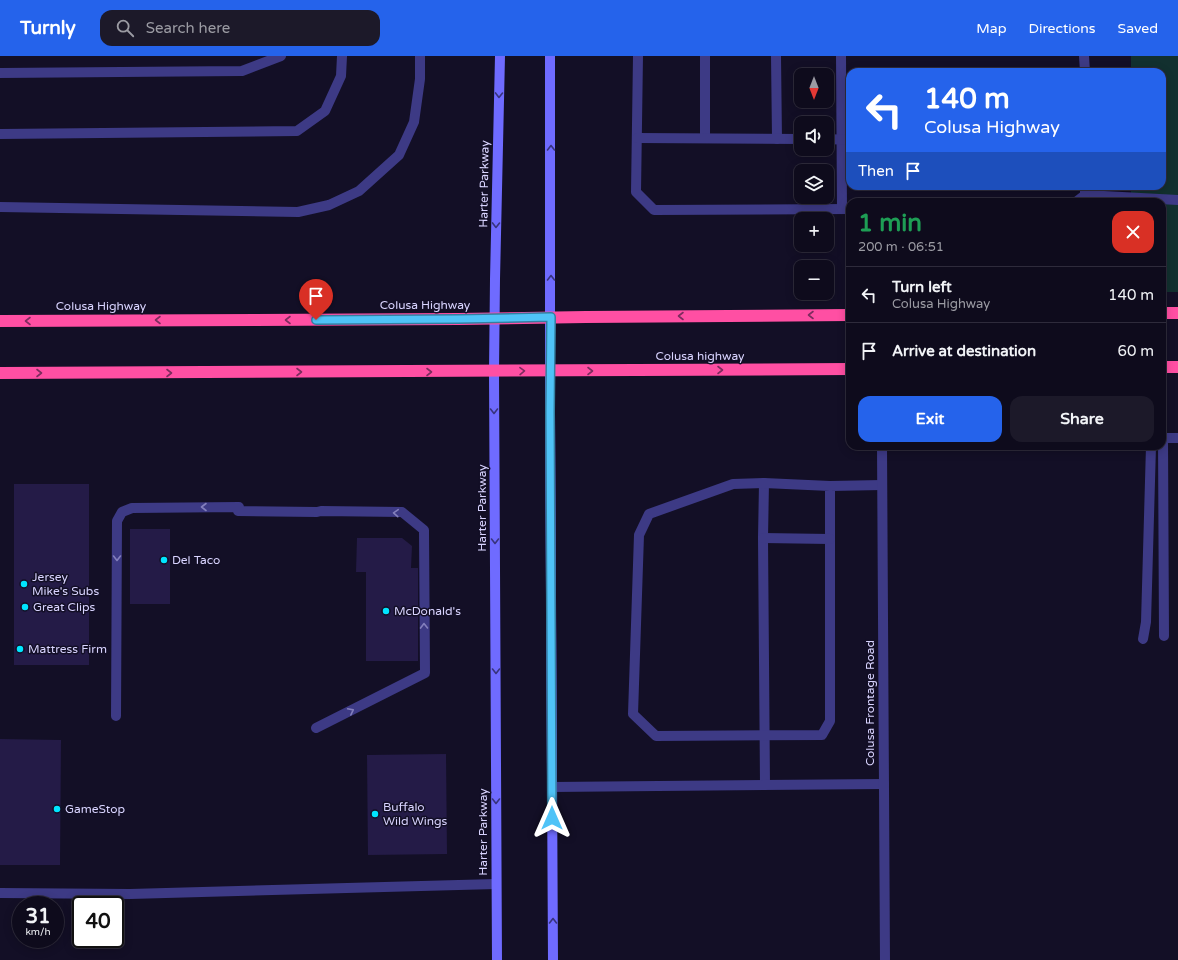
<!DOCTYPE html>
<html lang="en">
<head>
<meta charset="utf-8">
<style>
	body { margin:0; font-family:"Varela Round",sans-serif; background:#1c1929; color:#f1f3f6; height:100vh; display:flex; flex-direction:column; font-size:15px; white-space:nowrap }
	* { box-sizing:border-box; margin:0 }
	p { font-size:13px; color:#9b9ba3 }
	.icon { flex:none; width:22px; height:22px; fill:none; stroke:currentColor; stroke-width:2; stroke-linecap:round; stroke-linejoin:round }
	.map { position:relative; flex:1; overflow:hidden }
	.sheet { position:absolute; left:846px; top:142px; width:320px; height:252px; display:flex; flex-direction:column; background:#0e0b1c; border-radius:12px; box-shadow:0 2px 10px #0003,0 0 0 1px #2e2b3b }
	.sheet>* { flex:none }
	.hud { position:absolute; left:846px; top:12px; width:320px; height:122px; border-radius:12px; box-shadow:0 2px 10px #0003,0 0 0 1px #2e2b3b; background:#2563eb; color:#fff; overflow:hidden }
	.needle { width:26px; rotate:180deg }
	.controls { position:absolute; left:794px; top:12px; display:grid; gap:8px }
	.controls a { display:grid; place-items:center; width:40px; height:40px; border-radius:8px; background:#0e0b1c; box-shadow:0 2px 10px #0003,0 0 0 1px #2e2b3b; font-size:20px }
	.speed { position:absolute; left:12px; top:840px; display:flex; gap:8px; font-size:20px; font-weight:700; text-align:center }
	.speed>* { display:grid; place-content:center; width:52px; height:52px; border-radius:50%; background:#0e0b1c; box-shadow:0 2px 10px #0003,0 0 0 1px #2e2b3b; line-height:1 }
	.speed small { font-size:10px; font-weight:400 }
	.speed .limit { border:2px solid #111; border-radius:6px; background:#fff; color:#111 }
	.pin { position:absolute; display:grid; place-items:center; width:34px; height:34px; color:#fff; margin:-41px -17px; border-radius:50% 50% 50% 0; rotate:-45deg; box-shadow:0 0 4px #0007 }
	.pin .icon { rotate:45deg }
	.me { position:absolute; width:44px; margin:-22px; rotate:0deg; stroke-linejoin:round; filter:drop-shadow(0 0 3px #0008) }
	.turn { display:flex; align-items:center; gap:14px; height:84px; padding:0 12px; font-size:18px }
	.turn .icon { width:52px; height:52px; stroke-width:2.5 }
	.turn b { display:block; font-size:28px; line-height:34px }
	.then { display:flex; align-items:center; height:38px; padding:0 12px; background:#0003; gap:8px; font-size:15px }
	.round { display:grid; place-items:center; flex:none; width:42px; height:42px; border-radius:12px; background:#1c1929 }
	.headline { display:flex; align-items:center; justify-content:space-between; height:68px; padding:0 12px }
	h1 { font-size:24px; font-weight:700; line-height:30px; color:#1e9e55 }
	.action { display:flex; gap:8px; margin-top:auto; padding:8px 12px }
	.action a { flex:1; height:46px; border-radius:12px; background:#2563eb; color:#fff; font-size:16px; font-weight:700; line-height:46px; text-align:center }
	.action a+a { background:#1c1929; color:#f1f3f6 }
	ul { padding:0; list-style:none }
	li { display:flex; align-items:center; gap:12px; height:56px; padding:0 12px; border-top:1px solid #2e2b3b }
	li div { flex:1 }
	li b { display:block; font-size:15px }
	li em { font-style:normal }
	header { display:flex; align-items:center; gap:24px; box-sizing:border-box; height:56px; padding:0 20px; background:#2563eb; color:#fff }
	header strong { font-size:19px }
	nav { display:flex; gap:22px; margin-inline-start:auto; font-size:14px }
	.search { width:280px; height:36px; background:#1c1929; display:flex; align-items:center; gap:10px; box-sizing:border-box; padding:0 14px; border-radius:12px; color:#9b9ba3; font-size:15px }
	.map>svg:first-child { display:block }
</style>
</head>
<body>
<header>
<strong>Turnly</strong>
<div class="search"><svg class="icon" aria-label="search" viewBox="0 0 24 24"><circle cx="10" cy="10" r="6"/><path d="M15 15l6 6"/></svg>Search here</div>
<nav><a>Map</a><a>Directions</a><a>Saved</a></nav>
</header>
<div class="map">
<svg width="1178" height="904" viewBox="0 0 1178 904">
	<rect width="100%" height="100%" fill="#130f26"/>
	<polygon fill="#12302f" points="1131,0 1178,0 1178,236 1162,236 1162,146 1131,146 1131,130 1162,130 1162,16 1131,16"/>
	<g fill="#241b47">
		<rect x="14" y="428" width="75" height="181"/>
		<rect x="130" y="473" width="40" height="75"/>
		<polygon points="357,482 402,482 412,490 411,512 418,512 418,605 366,605 366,516 356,516"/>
		<polygon points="0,683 61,684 60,809 0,809"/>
		<polygon points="446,698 447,798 368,799 367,699"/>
	</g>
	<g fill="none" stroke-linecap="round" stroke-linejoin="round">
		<g stroke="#3d3a85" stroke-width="10">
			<polyline points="638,0 636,136 654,154 850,153"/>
			<polyline points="705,0 705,82"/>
			<polyline points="776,0 777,83"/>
			<polyline points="841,0 842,153"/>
			<polyline points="1084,0 1085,16"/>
			<polyline points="0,17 242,15 281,0"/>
			<polyline points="0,78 297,75 325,55 341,20 342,0"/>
			<polyline points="637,82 801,83"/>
			<polyline points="827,83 850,84"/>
			<polyline points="1085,139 1178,144"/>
			<polyline points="1076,146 1085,139 1085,130"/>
			<polyline points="0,151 298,156 329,149 359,135 399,99 414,66 420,23 420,0"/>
			<polyline points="1163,382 1164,580"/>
			<polyline points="764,427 763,482 765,729"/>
			<polyline points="830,430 830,665 822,679 656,680 633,658 639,479 649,458 733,428 764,427 830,430 882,429"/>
			<polyline points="763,482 830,483"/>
			<polyline points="1143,583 1146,566 1151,390"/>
			<polyline points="116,660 117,465 122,456 132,452 239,451 238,455 317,456 321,455 402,456 424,474 425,617 316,672"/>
			<polyline points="552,731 884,728"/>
			<polyline points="0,837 130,838 496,828"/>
		</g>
		<g stroke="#3d3a85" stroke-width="10">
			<polyline points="1162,382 1178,382"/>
			<polyline points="882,390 885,904"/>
		</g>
		<g stroke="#6f6bff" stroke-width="10">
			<polyline points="550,0 550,356 553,904"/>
			<polyline points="497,904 494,316 495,223 500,0"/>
		</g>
		<g stroke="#ff4fa3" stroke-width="12">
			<polyline points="1162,257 1178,257"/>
			<polyline points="0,265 458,263 586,261 850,259"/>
			<polyline points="1162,311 1178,311"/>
			<polyline points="0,317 850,313"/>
		</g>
	</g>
	<defs><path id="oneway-chevron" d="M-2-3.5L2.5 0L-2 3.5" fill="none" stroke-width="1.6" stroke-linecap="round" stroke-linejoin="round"/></defs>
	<g stroke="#38347d">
		<use href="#oneway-chevron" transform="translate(499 39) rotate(91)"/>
		<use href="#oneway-chevron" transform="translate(551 92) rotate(-90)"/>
		<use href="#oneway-chevron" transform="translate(496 169) rotate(91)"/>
		<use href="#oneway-chevron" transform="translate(551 222) rotate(-90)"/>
		<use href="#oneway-chevron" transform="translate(494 355) rotate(90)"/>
		<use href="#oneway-chevron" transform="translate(495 485) rotate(90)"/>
		<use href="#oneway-chevron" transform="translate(496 615) rotate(90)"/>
		<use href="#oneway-chevron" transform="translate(496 745) rotate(90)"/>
		<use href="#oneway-chevron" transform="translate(553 865) rotate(-90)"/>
	</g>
	<g stroke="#7d2c5e">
		<use href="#oneway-chevron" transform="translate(811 259) rotate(180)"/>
		<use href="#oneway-chevron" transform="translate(681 260) rotate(180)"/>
		<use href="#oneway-chevron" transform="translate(158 264) rotate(180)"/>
		<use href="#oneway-chevron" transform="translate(288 264) rotate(180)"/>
		<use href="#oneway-chevron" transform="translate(28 265) rotate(180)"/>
		<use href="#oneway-chevron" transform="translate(720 314)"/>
		<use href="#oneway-chevron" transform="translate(522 315) rotate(-1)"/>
		<use href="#oneway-chevron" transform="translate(590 315)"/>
		<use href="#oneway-chevron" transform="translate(299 316)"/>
		<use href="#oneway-chevron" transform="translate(429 316)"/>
		<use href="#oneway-chevron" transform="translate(39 317)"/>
		<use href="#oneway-chevron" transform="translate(169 317)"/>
	</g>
	<g stroke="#837fbc">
		<use href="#oneway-chevron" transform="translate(204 451) rotate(180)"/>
		<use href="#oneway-chevron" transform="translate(396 457) rotate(-176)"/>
		<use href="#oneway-chevron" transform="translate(117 502) rotate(90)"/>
		<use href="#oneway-chevron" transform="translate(424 570) rotate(-91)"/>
		<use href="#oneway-chevron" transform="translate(351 655) rotate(-27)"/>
	</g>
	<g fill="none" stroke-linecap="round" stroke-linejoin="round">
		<defs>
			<polyline id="route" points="316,264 458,263 551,261 550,356 552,762"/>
		</defs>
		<use href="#route" stroke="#337fa1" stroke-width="10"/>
		<use href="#route" stroke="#4fc3f7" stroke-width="7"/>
	</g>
	<g fill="#00e5ff" stroke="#130f26" stroke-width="1.5">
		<circle cx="164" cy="504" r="4"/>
		<circle cx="24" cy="528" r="4"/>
		<circle cx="25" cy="551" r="4"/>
		<circle cx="386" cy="555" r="4"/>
		<circle cx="20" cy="593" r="4"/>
		<circle cx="57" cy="753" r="4"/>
		<circle cx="375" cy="758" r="4"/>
	</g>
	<g text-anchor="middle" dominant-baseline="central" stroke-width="3" stroke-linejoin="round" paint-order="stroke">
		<g font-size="12" fill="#d9d4ff" stroke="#130f26">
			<text transform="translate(484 128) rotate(-89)">Harter Parkway</text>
			<text x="425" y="249">Colusa Highway</text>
			<text x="101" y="250">Colusa Highway</text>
			<text x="700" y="300">Colusa highway</text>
			<text transform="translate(482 452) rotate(-90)">Harter Parkway</text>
			<text transform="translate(870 647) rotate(-90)">Colusa Frontage Road</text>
			<text transform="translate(483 776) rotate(-90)">Harter Parkway</text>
		</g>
		<g font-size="12" fill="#d9d4ff" stroke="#130f26" text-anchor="start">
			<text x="172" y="504">Del Taco</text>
			<text x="32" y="521">Jersey<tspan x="32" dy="14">Mike's Subs</tspan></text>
			<text x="33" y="551">Great Clips</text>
			<text x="394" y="555">McDonald's</text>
			<text x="28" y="593">Mattress Firm</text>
			<text x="383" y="751">Buffalo<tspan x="383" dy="14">Wild Wings</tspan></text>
			<text x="65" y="753">GameStop</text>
		</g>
	</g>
</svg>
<div class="controls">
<a><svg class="needle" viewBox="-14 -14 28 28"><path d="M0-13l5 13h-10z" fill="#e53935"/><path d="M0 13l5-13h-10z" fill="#9b9ba3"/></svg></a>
<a><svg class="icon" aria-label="sound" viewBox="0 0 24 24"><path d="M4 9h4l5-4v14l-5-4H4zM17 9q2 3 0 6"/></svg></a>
<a><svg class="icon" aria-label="layers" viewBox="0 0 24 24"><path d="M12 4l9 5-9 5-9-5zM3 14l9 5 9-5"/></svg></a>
<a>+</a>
<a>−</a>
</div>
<div class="speed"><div>31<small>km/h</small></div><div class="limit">40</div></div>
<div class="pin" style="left:316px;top:264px;background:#d93025"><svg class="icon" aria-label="arrive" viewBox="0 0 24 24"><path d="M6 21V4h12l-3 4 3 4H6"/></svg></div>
<svg class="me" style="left:552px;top:762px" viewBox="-20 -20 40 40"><path d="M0-17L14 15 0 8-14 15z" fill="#4fc3f7" stroke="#fff" stroke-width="4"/></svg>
<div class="hud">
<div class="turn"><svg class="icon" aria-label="left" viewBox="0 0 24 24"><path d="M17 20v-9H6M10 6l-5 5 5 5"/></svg><div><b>140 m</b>Colusa Highway</div></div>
<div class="then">Then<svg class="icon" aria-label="arrive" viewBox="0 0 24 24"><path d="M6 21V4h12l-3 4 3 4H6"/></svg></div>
</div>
<section class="sheet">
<div class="headline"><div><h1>1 min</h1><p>200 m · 06:51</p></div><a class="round" style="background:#d93025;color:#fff"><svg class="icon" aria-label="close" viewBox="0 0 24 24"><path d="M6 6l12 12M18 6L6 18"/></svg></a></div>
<ul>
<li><svg class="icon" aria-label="left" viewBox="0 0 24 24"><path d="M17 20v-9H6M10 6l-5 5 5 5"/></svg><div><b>Turn left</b><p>Colusa Highway</p></div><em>140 m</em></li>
<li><svg class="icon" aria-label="arrive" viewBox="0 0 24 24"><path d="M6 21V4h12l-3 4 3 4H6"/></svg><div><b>Arrive at destination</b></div><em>60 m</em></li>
</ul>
<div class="action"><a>Exit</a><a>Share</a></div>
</section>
</div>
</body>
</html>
